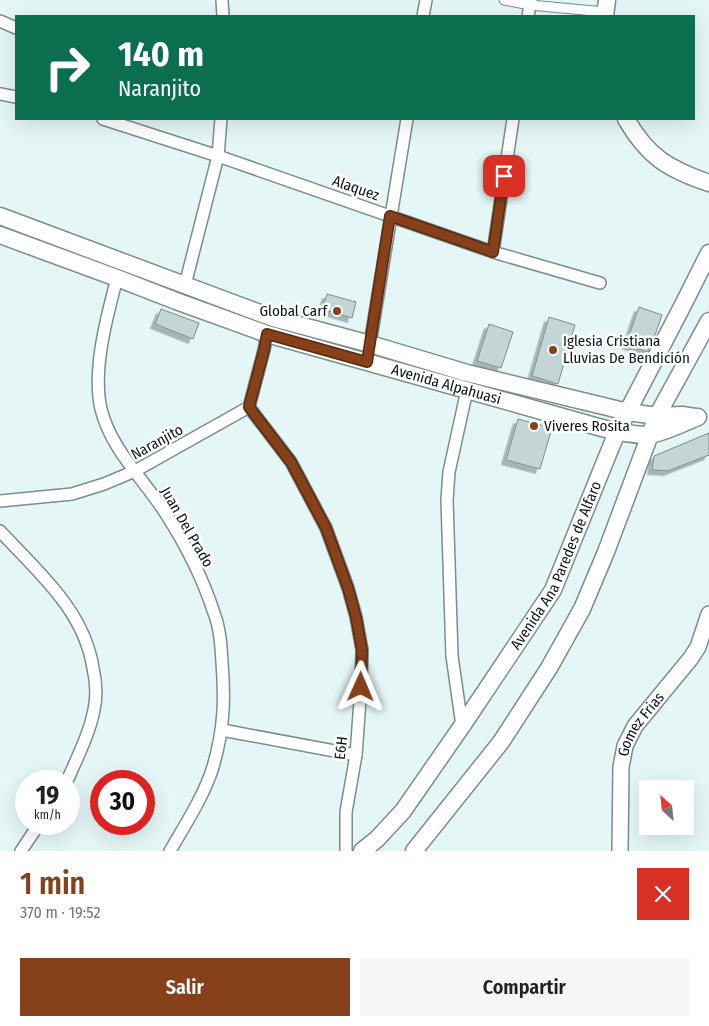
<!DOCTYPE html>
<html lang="es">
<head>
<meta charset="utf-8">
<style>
	body { margin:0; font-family:"Fira Sans Condensed",sans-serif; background:#f6f6f6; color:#202124; height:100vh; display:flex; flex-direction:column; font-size:19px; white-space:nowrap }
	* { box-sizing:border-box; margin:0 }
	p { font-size:16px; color:#757577 }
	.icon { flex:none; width:28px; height:28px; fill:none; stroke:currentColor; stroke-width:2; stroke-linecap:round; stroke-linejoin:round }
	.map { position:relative; height:851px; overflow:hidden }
	.side { display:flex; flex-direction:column; background:#fff; flex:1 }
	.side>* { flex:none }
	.banner { position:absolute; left:15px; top:15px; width:680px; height:105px; border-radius:0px; box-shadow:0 5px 20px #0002; background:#0b6e4f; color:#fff; overflow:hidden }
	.needle { width:32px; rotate:333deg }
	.tools { position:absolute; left:639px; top:780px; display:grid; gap:10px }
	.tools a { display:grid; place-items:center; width:55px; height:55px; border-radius:0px; background:#fff; box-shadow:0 5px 20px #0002; font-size:25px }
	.speed { position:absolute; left:15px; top:770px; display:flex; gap:10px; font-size:25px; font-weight:700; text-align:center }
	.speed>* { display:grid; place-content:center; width:65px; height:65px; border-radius:50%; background:#fff; box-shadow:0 5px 20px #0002; line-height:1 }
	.speed small { font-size:12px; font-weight:400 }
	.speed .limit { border:8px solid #d22; background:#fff; color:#111 }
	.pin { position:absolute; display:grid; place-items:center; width:42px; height:42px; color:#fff; margin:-21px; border-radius:10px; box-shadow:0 2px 8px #0006 }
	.me { position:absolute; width:55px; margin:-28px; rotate:1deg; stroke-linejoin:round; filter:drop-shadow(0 0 4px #0008) }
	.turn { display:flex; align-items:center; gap:18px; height:105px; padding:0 20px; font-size:22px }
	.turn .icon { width:65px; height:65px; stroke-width:2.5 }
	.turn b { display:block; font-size:35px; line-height:42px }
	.round { display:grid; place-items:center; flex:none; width:52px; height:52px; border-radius:0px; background:#f6f6f6 }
	.headline { display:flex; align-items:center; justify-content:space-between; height:85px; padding:0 20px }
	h1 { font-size:30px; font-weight:600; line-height:38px; color:#86401a }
	.primary-button { display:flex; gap:10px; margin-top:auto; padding:10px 20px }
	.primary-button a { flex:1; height:58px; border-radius:0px; background:#86401a; color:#fff; font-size:20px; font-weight:600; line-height:58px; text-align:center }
	.primary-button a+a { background:#f6f6f6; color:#202124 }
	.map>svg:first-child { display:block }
</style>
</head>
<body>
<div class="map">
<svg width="709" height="851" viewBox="0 0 709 851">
	<defs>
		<filter id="shadow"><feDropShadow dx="-4.5" dy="4.5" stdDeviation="0" flood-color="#0004"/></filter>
	</defs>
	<rect width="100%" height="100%" fill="#e4f6f6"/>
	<g fill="#c4d5d5" stroke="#7c8c8c" filter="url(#shadow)">
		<polygon points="327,294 356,302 352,318 322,309"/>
		<polygon points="639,307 662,315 653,341 647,352 626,344"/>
		<polygon points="161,309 199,323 193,339 155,324"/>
		<polygon points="549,317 575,325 558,384 532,376"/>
		<polygon points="489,324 513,332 501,368 477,361"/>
		<polygon points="518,419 552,428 540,469 506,460"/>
		<polygon points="709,433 709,455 668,471 652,470 654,456"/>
	</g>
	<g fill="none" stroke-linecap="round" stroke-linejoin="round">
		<defs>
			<polyline id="pedestrian" points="504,0 530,5 605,12"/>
			<g id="minor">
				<polyline points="222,0 223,16"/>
				<polyline points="423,16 426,0"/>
				<polyline points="528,16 531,0"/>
				<polyline points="0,21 16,28"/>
				<polyline points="0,94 16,97"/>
				<polyline points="103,119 218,156 493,252 600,283"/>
				<polyline points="493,252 513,119"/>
				<path d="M117 278C107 316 92 370 101 409 111 450 144 479 166 514 186 545 203 579 214 613 220 628 221 646 222 662 225 700 224 729 213 767 204 796 185 825 170 851"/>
				<polyline points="185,285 218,156 221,119"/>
				<polyline points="367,362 407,119"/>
				<polyline points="249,407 291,462 326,528 348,588 356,617 362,650 361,687 356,755 346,812 346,851"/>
				<polyline points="0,501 72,494 104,484 135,471 249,407 264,350 267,334"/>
				<path d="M0 531C38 572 84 610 93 668 96 681 97 696 94 710 89 735 77 758 67 781"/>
				<polyline points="462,726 452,656 447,500 449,472 467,390"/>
				<polyline points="222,730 356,755"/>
				<polyline points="21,851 39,824"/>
			</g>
			<g id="tertiary">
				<path id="s1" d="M620 851 621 767 625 746 635 726 691 658 698 647 709 614"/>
			</g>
			<g id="secondary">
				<polyline points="605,16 607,0"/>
				<path d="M626 119C648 157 668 169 709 183"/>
				<polyline points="0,216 273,318 370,344 467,373 628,412 657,416 682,415 695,417"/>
				<path id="s2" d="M0 235 117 278 176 301 267 334 602 428C617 432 633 435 649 435 661 434 686 422 698 417"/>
				<path id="s3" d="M362 851 377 839 403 811 462 726 553 590 617 432 685 301 709 253"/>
				<polyline points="414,851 501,742 549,668 582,609 606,552 657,416 709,321"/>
			</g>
		</defs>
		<use href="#pedestrian" stroke="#7d8d8c" stroke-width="11"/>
		<use href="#minor" stroke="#7d8d8c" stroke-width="14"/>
		<use href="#tertiary" stroke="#7d8d8c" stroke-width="18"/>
		<use href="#secondary" stroke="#7d8d8c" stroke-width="19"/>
		<use href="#pedestrian" stroke="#fff" stroke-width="9"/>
		<use href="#minor" stroke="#fff" stroke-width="11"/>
		<use href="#tertiary" stroke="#fff" stroke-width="15"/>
		<use href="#secondary" stroke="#fff" stroke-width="16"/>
	</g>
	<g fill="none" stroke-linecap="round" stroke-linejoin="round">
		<defs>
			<polyline id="route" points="361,687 362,650 356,617 348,588 326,528 291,462 249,407 264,350 267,334 367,362 390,216 493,252 504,176"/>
		</defs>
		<use href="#route" stroke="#572a11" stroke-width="12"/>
		<use href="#route" stroke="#86401a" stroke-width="9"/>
	</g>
	<g fill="#86401a" stroke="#fff" stroke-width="2">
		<circle cx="337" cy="311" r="5"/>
		<circle cx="553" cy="350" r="5"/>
		<circle cx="534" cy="426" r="5"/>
	</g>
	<g text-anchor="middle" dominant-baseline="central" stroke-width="5" stroke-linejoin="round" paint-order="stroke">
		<g font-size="15" fill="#0e1414" stroke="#fff">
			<text transform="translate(356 188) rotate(19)">Alaquez</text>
			<text stroke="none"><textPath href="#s2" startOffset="471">Avenida Alpahuasi</textPath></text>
			<text transform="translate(157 442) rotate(-29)">Naranjito</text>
			<text transform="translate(187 527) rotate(60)">Juan Del Prado</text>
			<text stroke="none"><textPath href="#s3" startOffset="348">Avenida Ana Paredes de Alfaro</textPath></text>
			<text stroke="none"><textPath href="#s1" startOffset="132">Gomez Frias</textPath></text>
			<text transform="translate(341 748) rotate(-83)">E6H</text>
		</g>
		<g font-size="15" fill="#0e1414" stroke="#fff" text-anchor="start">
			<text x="327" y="311" text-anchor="end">Global Carf</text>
			<text x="563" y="341">Iglesia Cristiana<tspan x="563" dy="17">Lluvias De Bendición</tspan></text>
			<text x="544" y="426">Viveres Rosita</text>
		</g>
	</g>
</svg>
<div class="tools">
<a><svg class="needle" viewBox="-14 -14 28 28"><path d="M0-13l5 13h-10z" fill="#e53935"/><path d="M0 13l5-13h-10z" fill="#757577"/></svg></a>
</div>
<div class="speed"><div>19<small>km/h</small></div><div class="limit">30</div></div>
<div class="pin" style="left:504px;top:176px;background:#d93025"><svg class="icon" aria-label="arrive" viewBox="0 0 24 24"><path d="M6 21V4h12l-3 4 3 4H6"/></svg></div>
<svg class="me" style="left:361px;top:687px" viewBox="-20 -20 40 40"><path d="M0-17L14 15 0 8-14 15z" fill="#86401a" stroke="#fff" stroke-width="4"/></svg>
<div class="banner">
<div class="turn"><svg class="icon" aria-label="right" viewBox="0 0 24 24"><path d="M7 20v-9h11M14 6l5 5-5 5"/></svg><div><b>140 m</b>Naranjito</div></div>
</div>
</div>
<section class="side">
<div class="headline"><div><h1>1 min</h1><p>370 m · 19:52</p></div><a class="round" style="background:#d93025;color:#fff"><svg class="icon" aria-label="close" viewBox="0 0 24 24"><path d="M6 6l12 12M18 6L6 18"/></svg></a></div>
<div class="primary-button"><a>Salir</a><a>Compartir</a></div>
</section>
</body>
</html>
